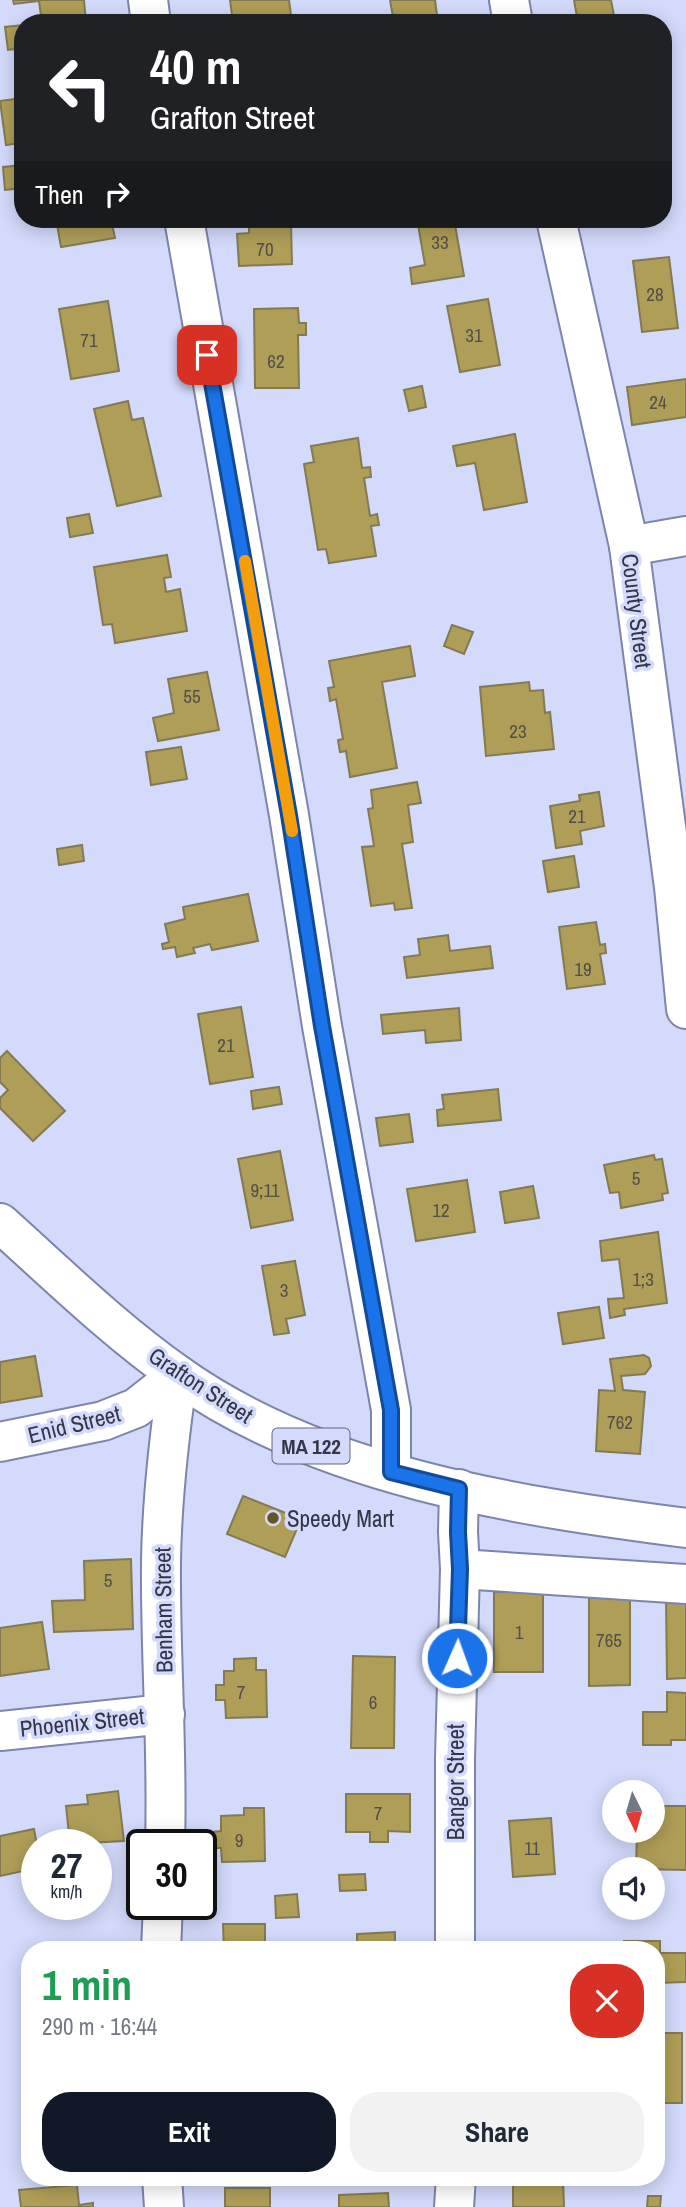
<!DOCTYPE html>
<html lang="en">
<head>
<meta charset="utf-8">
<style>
	body { margin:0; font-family:"Archivo Narrow",sans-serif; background:#f2f2f3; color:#1f2937; height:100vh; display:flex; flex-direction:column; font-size:26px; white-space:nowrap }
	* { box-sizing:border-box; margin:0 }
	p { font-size:23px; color:#747a83 }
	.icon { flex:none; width:38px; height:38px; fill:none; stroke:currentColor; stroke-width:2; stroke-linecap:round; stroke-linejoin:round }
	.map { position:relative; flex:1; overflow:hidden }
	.panel { position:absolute; left:21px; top:1941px; width:644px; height:245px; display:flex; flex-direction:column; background:#fff; border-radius:28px; box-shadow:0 4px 18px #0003 }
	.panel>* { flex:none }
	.hud { position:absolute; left:14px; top:14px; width:658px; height:214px; border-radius:28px; box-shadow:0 4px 18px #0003; background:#202124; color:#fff; overflow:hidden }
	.needle { width:46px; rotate:175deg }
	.tools { position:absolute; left:602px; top:1780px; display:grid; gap:14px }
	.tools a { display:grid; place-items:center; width:63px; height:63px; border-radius:50%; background:#fff; box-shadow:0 4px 18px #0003; font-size:35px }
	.speed { position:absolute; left:21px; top:1829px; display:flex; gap:14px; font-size:35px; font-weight:700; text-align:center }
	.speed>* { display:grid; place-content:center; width:91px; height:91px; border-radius:50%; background:#fff; box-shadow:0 4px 18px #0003; line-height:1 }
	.speed small { font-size:18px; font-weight:400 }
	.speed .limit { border:4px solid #111; border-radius:10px; background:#fff; color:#111 }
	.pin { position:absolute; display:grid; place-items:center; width:60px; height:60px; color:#fff; margin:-30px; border-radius:14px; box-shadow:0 4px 10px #0006 }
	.me { position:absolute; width:77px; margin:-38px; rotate:2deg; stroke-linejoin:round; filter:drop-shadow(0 0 5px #0008) }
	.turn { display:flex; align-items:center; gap:24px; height:147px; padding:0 21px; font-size:32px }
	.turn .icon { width:91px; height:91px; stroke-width:2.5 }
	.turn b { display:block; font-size:49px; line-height:60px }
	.then { display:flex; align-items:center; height:66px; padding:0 21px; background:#0003; gap:14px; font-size:26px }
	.round { display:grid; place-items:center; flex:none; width:74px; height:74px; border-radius:28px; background:#f2f2f3 }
	.overview { display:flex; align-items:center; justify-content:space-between; height:119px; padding:0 21px }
	h1 { font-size:42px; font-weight:700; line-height:52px; color:#1e9e55 }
	.action { display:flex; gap:14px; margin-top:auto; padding:14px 21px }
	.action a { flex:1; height:80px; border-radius:28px; background:#111827; color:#fff; font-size:28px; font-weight:700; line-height:80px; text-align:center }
	.action a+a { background:#f2f2f3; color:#1f2937 }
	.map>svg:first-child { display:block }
</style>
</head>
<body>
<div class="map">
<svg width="686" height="2207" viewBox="0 0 686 2207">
	<rect width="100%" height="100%" fill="#d3dafb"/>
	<g fill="#af9e57" stroke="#837a53" stroke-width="2">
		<polygon points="13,0 84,0 86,23 42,23 39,1 14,4"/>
		<polygon points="230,0 289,0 292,23 233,23"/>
		<polygon points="390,0 435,0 438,23 394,23"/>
		<polygon points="574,0 611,0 615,21 578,23"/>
		<polygon points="23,25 23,48 8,50 5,27"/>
		<polygon points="23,98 23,135 19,136 20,143 6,145 0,101"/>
		<polygon points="23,165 23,188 5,190 3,167"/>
		<polygon points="56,219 111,219 115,238 61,247"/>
		<polygon points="249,219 310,219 310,222 291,223 292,264 239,266 237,234 249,233"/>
		<polygon points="417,219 454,219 464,276 412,284 410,268 425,265"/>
		<polygon points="669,257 678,328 642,332 633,261"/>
		<polygon points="488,299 500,365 460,372 447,306"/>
		<polygon points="108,301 119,371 71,379 59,309"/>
		<polygon points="298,308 299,323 306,323 306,335 298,335 299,388 255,388 254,309"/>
		<polygon points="686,379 686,417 632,425 627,387"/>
		<polygon points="422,386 426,407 409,411 404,390"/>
		<polygon points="128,401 132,420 143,418 161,496 117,506 94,409"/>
		<polygon points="515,434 527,502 484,510 475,463 457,466 453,446"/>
		<polygon points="358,438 362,468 370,467 371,477 364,478 370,516 377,514 379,525 371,526 376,556 329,563 326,549 318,550 304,464 314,462 311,446"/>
		<polygon points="89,514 93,533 70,537 67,518"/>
		<polygon points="167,555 171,577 164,578 166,592 180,589 187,631 115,643 112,624 103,625 94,567"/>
		<polygon points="452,625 473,632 464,654 444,646"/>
		<polygon points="410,646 415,676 382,682 397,768 350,777 346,751 340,752 338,740 343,739 336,699 330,701 328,688 334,687 329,661"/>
		<polygon points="207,672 219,730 158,741 153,718 174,713 168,679"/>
		<polygon points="529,682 530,691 543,690 545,713 550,712 554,749 486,756 480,687"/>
		<polygon points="181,747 187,779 151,785 146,752"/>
		<polygon points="417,782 421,803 408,805 413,842 402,844 412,908 395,910 394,903 371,906 362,847 374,846 368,809 373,808 371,790"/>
		<polygon points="599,792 604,826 580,831 582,844 556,848 550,806 580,801 579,795"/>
		<polygon points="82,845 84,861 59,865 57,849"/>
		<polygon points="574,856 579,887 548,892 543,861"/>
		<polygon points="248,894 258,941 212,950 210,944 193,948 195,953 177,957 175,947 163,949 162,944 169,942 165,924 185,919 183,907"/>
		<polygon points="596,922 600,945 605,944 606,953 600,954 605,984 567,989 559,927"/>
		<polygon points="448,935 450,951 490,946 493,968 407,978 404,957 420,955 418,939"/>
		<polygon points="241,1007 253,1077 210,1084 198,1014"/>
		<polygon points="459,1008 461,1040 426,1043 425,1030 383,1034 381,1015"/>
		<polygon points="7,1051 65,1111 33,1141 0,1108 0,1098 8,1090 0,1082 0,1058"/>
		<polygon points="279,1087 282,1104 253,1109 251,1091"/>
		<polygon points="498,1089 501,1120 438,1126 437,1110 444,1109 442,1095"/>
		<polygon points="409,1114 413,1142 380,1146 376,1118"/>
		<polygon points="280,1151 293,1220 251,1228 238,1159"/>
		<polygon points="654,1155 655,1160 662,1159 668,1193 662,1194 663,1200 621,1208 619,1192 610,1193 604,1165"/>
		<polygon points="467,1180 475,1232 416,1241 407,1189"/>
		<polygon points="533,1186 539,1218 505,1223 500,1192"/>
		<polygon points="658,1232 667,1303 624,1309 625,1315 610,1318 608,1299 624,1298 619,1259 602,1261 600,1241"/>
		<polygon points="295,1261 305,1315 286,1319 289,1333 274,1335 262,1266"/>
		<polygon points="599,1307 604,1338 563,1344 558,1313"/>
		<polygon points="644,1355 649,1358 651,1366 645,1374 621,1376 623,1390 645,1392 640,1454 596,1451 599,1390 615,1391 610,1359"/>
		<polygon points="35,1356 42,1396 0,1403 0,1362"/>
		<polygon points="243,1496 301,1519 285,1557 227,1534"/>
		<polygon points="131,1559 133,1629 54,1632 52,1601 85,1600 84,1561"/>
		<rect x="494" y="1592" width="49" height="80"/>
		<polygon points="589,1596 630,1596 630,1685 589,1686"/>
		<polygon points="666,1598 686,1598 686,1678 667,1679"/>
		<polygon points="42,1622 49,1669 0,1676 0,1628"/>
		<polygon points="353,1656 395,1657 394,1748 351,1748"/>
		<polygon points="256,1658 256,1670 266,1670 267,1717 226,1718 225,1700 216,1700 216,1685 224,1685 224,1671 234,1671 234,1659"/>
		<polygon points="667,1692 686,1693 686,1740 671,1740 671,1745 643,1745 643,1712 667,1712"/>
		<polygon points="118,1791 124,1841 70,1844 66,1806 88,1804 87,1795"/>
		<polygon points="346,1794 410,1794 410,1832 388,1831 388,1842 370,1842 370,1832 346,1832"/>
		<polygon points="653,1806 686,1806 686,1870 636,1869 637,1830 653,1830"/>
		<polygon points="244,1808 264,1808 265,1861 222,1862 221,1848 214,1848 213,1832 221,1831 221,1816 244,1815"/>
		<polygon points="551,1818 555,1874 513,1877 509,1821"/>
		<polygon points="34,1829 37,1845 37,1868 0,1876 0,1836"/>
		<polygon points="365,1874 366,1890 340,1891 339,1875"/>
		<polygon points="297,1894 299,1917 276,1918 275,1896"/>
		<polygon points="223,1924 265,1924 265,1950 224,1950"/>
		<polygon points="395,1932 395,1950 357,1950 357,1934"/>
		<polygon points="624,1941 660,1941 660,1953 686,1953 686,1982 656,1983 656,1950 624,1950"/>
		<rect x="656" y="2033" width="26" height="70"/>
		<polygon points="513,2177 563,2177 564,2207 513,2207"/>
		<polygon points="77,2185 79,2205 93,2203 93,2207 21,2207 19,2190"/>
		<rect x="225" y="2188" width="45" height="19"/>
		<polygon points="388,2193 389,2207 339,2207 339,2195"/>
		<polygon points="648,2196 661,2196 660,2207 647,2207"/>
	</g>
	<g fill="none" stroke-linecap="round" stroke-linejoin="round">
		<defs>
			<g id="minor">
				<polyline points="148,0 151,23"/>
				<polyline points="509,0 513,23"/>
				<polyline points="184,219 289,815 322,1026 391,1410 391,1472"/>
				<polyline points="556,219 629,546 674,887 686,1009"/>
				<polyline points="629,546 686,536"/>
				<polyline points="0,1442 103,1421 136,1408 178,1375"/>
				<polyline points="460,1569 686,1584"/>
				<polyline points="0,1731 165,1714"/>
				<path d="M165 1844C168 1750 160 1656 161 1561 162 1499 169 1437 178 1375"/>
				<polyline points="161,1950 163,1904"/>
				<polyline points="455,1950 455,1758 460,1569 458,1532 459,1489"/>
				<polyline points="162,2177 164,2207"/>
				<polyline points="454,2207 456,2177"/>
			</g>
			<path id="highway" d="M0 1223C58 1275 114 1330 178 1375 320 1476 516 1506 686 1528"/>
		</defs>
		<use href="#minor" stroke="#7e85aa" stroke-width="42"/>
		<use href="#highway" stroke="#7e85aa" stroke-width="42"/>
		<use href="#minor" stroke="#fff" stroke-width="38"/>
		<use href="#highway" stroke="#fff" stroke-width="38"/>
	</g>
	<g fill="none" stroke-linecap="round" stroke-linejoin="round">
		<defs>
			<polyline id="route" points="207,355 289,815 322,1026 391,1410 391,1472 459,1489 458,1532 460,1569 457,1658"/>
		</defs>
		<use href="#route" stroke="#114b97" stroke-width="18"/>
		<use href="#route" stroke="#1a73e8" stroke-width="12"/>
		<polyline stroke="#f59e0b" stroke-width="12" points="245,561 292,831"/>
	</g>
	<circle fill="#625622" stroke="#d3dafb" stroke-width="2.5" cx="273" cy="1518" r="7"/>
	<g text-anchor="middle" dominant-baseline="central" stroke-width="7" stroke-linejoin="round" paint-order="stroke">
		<g font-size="19" fill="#52504a">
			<text x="440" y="242">33</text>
			<text x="265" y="249">70</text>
			<text x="655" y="294">28</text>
			<text x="474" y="335">31</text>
			<text x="89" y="340">71</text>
			<text x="276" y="361">62</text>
			<text x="658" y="402">24</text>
			<text x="192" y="696">55</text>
			<text x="518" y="731">23</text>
			<text x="577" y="816">21</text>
			<text x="583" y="969">19</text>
			<text x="226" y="1045">21</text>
			<text x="636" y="1178">5</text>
			<text x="265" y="1190">9;11</text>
			<text x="441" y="1210">12</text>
			<text x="643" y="1279">1;3</text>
			<text x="284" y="1290">3</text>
			<text x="620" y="1422">762</text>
			<text x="108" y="1580">5</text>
			<text x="519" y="1632">1</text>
			<text x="609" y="1640">765</text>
			<text x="241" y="1692">7</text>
			<text x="373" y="1702">6</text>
			<text x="378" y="1813">7</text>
			<text x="239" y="1840">9</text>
			<text x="532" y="1848">11</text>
		</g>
		<rect fill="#d3dafb" stroke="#63677c" stroke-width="2" x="272.5" y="1428.5" width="77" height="35" rx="5"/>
		<g font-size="21" font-weight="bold" fill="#333646">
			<text x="311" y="1446">MA 122</text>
		</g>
		<g font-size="23" fill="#333646" stroke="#d3dafb">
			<text transform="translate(637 611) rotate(83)">County Street</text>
			<text transform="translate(201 1385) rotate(33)">Grafton Street</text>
			<text transform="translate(74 1424) rotate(-14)">Enid Street</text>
			<text transform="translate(163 1610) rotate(-91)">Benham Street</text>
			<text transform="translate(82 1722) rotate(-6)">Phoenix Street</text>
			<text transform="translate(455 1782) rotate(-90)">Bangor Street</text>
		</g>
		<g font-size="23" fill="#333646" stroke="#d3dafb" text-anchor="start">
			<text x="287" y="1518">Speedy Mart</text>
		</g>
	</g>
</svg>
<div class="tools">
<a><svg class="needle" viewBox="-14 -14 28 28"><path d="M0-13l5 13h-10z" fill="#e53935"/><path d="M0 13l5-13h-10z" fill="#747a83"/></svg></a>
<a><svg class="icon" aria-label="sound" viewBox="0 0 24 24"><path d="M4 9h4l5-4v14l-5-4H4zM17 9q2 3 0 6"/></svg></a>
</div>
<div class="speed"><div>27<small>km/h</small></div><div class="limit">30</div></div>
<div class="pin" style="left:207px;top:355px;background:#d93025"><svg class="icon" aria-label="arrive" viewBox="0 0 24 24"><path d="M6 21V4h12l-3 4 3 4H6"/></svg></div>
<svg class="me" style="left:457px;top:1658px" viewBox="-20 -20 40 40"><circle r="17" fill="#1a73e8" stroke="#fff" stroke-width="3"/><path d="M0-11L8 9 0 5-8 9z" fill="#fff"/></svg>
<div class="hud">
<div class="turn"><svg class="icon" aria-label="left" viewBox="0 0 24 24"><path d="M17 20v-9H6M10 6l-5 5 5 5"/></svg><div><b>40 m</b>Grafton Street</div></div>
<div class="then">Then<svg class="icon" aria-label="right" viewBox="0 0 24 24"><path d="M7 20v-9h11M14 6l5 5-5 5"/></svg></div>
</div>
<section class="panel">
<div class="overview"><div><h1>1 min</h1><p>290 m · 16:44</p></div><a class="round" style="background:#d93025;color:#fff"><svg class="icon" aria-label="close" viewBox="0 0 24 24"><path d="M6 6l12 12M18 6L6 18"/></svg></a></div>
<div class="action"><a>Exit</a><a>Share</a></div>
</section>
</div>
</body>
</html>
